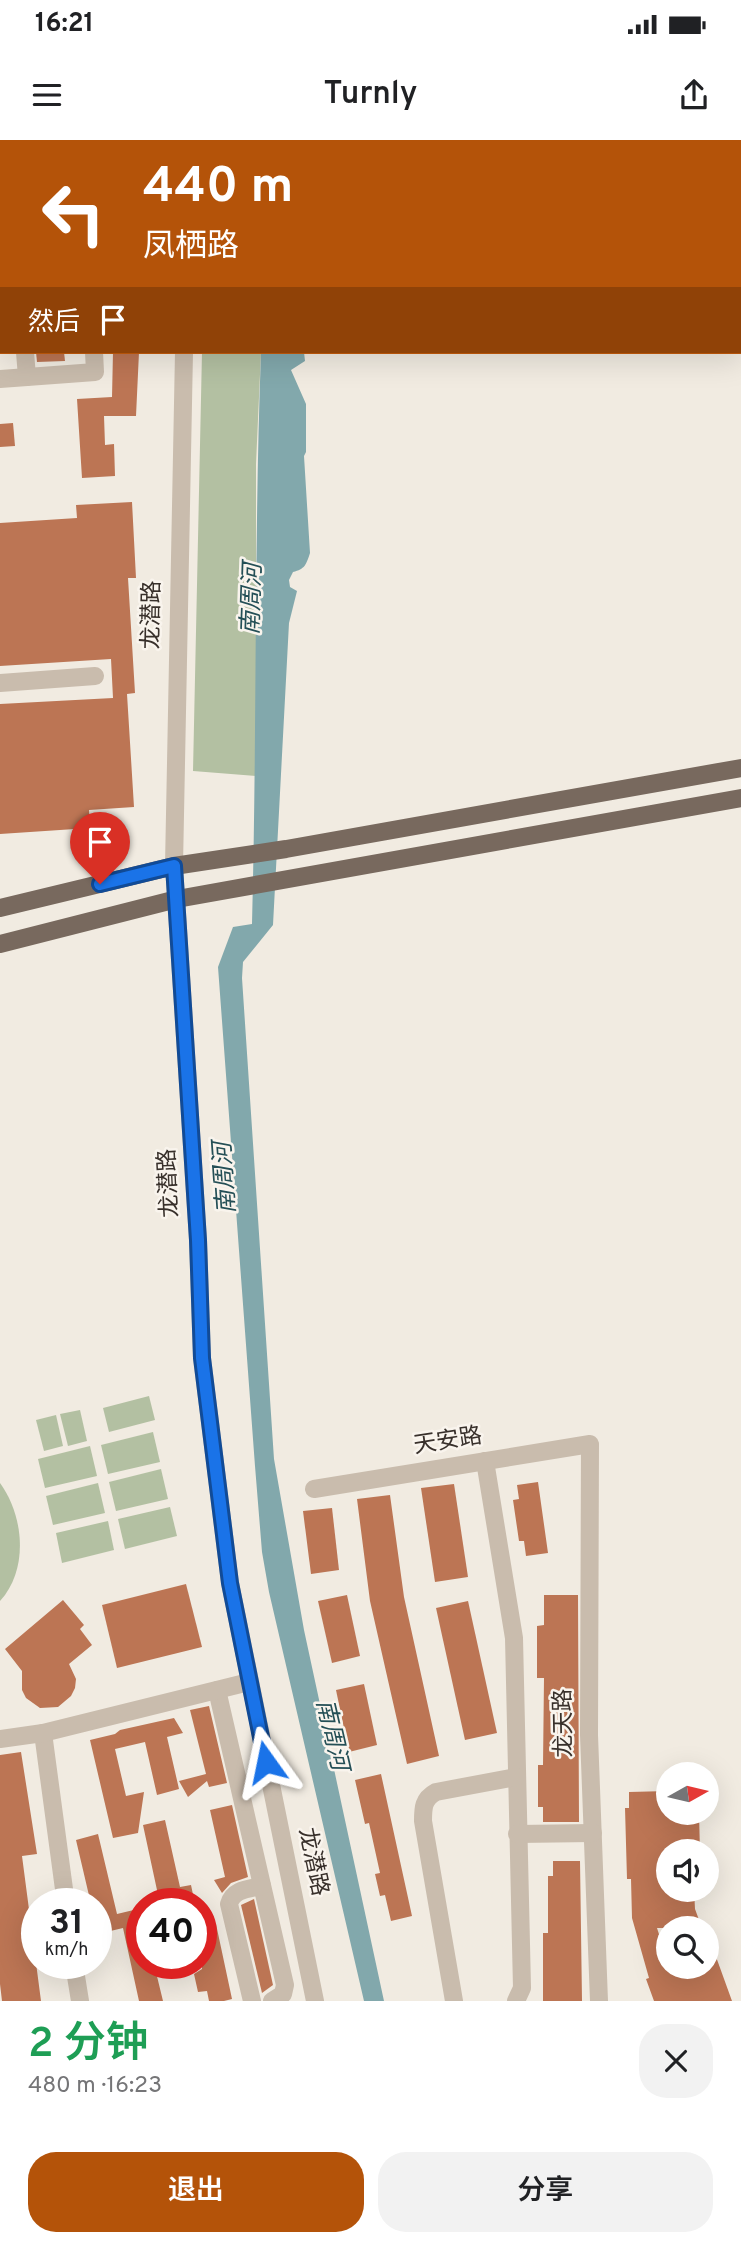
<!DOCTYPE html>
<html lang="zh">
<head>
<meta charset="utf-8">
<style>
	body { margin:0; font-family:Overpass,"Noto Sans SC",sans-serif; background:#f2f2f2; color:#202124; height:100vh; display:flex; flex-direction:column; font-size:26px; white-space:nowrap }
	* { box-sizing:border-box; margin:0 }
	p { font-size:23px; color:#757577 }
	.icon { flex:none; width:38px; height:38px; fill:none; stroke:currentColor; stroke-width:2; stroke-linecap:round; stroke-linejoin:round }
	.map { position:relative; height:1861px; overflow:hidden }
	.panel { display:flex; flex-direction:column; background:#fff; flex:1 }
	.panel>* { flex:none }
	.banner { position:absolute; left:0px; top:0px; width:742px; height:214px; box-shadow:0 7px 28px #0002; background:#b45309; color:#fff; overflow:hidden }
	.needle { width:46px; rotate:82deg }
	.controls { position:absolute; left:656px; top:1622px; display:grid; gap:14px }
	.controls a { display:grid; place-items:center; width:63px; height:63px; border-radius:50%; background:#fff; box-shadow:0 7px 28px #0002; font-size:35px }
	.speed { position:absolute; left:21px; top:1748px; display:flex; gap:14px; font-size:35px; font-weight:700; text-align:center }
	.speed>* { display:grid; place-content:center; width:91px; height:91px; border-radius:50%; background:#fff; box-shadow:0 7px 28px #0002; line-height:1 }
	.speed small { font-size:18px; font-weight:400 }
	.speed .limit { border:10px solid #d22; background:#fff; color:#111 }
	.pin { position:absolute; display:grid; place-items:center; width:60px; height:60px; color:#fff; margin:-72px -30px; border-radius:50% 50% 50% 0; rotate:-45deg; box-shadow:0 0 7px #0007 }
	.pin .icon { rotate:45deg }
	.me { position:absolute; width:77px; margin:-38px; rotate:348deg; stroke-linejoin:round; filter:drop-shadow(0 0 5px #0008) }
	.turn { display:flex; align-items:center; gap:24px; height:147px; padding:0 28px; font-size:32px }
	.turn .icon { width:91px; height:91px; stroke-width:2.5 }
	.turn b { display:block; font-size:49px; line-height:60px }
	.then { display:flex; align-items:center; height:66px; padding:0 28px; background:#0003; gap:14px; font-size:26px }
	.round { display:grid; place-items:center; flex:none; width:74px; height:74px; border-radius:28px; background:#f2f2f2 }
	.summary { display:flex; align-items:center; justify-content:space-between; height:119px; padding:0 28px }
	h1 { font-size:42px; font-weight:600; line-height:52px; color:#1e9e55 }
	.primary-button { display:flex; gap:14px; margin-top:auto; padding:14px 28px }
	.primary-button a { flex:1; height:80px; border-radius:28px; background:#b45309; color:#fff; font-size:28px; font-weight:600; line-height:80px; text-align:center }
	.primary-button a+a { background:#f2f2f2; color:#202124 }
	.status { display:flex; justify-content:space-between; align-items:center; height:49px; padding:0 35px; background:#fff; direction:ltr }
	.status svg { height:19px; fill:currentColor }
	header { display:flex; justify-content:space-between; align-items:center; height:91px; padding:0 28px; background:#fff; font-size:32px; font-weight:600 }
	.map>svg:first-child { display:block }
</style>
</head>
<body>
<div class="status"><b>16:21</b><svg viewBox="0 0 49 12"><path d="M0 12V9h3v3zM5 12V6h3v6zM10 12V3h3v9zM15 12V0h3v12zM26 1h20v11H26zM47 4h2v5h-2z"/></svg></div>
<header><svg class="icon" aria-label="menu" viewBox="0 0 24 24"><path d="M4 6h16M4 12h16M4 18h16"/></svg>Turnly<svg class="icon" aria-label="share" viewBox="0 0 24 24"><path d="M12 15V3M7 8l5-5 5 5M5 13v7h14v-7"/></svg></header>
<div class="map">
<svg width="741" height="1861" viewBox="0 0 741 1861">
	<rect width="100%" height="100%" fill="#f1ebe1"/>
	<g fill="#b3c0a2">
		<polygon points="202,212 261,212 256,324 256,636 193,631"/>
		<polygon points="149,1256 155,1280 109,1292 103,1268"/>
		<polygon points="80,1270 87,1301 68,1306 60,1274"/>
		<polygon points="56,1275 63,1306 44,1311 36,1280"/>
		<polygon points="153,1292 160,1322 108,1334 101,1305"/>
		<polygon points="90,1306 97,1336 45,1348 38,1319"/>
		<polygon points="161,1329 168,1359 116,1371 109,1342"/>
		<path d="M0 1343C24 1376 29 1429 0 1461Z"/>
		<polygon points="98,1343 105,1373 53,1385 46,1356"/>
		<polygon points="170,1367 177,1396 125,1409 118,1379"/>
		<polygon points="108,1381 114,1410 62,1423 56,1393"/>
	</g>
	<path fill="#82a8ac" d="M261 212H304L305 221 291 230 306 264V312L304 316 310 413C306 425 305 429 293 432L289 440 290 447 297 451 289 483 273 785 243 822 242 838 274 1319 304 1490 384 1861H364L269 1452 262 1412 255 1326 218 827 233 787 252 784C257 593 254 402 261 212Z"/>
	<g fill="#bc7554">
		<polygon points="36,212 64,212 65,221 37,222"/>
		<polygon points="113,212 139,212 136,276 104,276 105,305 114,304 115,336 82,338 77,259 112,257"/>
		<polygon points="13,283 15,306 0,307 0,284"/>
		<polygon points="132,362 136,438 128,438 135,553 127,554 134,667 89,670 90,688 0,694 0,564 113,558 111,519 0,526 0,383 77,378 76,365"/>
		<polygon points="538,1342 548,1413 526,1416 524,1401 519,1401 513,1360 519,1359 517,1345"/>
		<polygon points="454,1344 468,1437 435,1442 421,1348"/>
		<polygon points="390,1355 404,1457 439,1616 407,1624 370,1461 357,1359"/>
		<polygon points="332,1368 339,1430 311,1434 303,1371"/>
		<polygon points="186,1444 202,1507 117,1528 102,1465"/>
		<polygon points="347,1455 360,1516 332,1523 318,1461"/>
		<polygon points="544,1455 578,1455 579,1682 543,1682 543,1667 538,1667 538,1625 543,1625 544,1538 537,1538 537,1486 544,1485"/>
		<polygon points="63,1460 84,1485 80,1489 92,1505 69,1524 76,1539 75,1548 71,1556 58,1567 40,1568 26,1558 22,1550 22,1531 5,1509"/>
		<polygon points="468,1461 497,1593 465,1600 436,1468"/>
		<polygon points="364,1544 377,1605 349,1612 336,1550"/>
		<polygon points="209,1566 227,1643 209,1647 207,1641 188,1657 179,1641 206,1634 190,1570"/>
		<polygon points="174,1578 183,1593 167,1597 179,1649 157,1655 145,1602 115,1609 126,1656 144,1652 138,1693 113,1698 90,1600 115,1594 120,1590"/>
		<polygon points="21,1612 37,1714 22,1716 41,1861 2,1861 0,1844 0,1615"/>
		<polygon points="381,1634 412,1776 391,1781 385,1755 380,1756 375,1734 380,1733 369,1683 365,1684 355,1640"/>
		<polygon points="668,1651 668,1673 699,1673 700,1712 668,1712 668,1750 694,1750 695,1769 702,1788 657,1788 666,1816 668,1815 668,1827 707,1827 707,1817 715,1814 732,1861 654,1861 646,1839 649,1838 632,1778 631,1739 627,1739 625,1668 629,1668 629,1652"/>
		<polygon points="232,1665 248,1737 231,1743 222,1753 214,1740 225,1737 210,1670"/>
		<polygon points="165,1680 180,1747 191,1745 195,1764 160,1764 143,1685"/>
		<polygon points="98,1694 117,1774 142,1768 142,1824 154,1824 163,1861 139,1861 123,1788 98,1794 96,1764 91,1764 76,1700"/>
		<polygon points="553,1721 580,1721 582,1861 543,1861 543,1793 548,1793 548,1736 553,1736"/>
		<polygon points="254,1759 273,1845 262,1853 241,1765"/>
		<polygon points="216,1784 232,1859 224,1861 209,1861 207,1851 198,1852 194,1834 202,1829 201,1788"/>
	</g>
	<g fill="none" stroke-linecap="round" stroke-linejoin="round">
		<g stroke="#c9bcad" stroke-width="18">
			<polyline points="24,0 24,2"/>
			<polyline points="189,2 189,0"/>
			<polyline points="0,102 2,102"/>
			<polyline points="0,174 2,174"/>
			<polyline points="25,212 27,237"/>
			<polyline points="184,212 174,726 198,1100 202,1218 230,1443 315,1861"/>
			<polyline points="0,239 95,232 94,212"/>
			<polyline points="0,543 95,536"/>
			<polyline points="485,1321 514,1498 522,1848 516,1861"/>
			<polyline points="314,1349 590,1304 589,1595 599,1861"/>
			<polyline points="217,1550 285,1845 283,1854 272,1861"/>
			<polyline points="43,1593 66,1764"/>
			<polyline points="0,1599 43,1593 249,1542"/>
			<polyline points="517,1694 593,1693"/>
			<polyline points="74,1824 80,1861"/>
			<path d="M252 1861 229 1764C233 1749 249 1749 262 1746"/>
			<path d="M454 1861 423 1681C423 1668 423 1659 436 1652L516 1637"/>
		</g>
		<g stroke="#78695e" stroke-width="18">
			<polyline points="0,768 174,726 286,709 741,628"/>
			<polyline points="0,804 177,759 741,658"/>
		</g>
	</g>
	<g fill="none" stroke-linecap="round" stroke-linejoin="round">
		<defs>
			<polyline id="route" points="100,744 174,726 198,1100 202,1218 230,1443 266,1622"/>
		</defs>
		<use href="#route" stroke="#114b97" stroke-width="18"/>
		<use href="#route" stroke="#1a73e8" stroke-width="12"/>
	</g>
	<g text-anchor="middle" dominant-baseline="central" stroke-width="5" stroke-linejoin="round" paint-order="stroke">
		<g font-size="23" fill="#38302b" stroke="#f9f4ed">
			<text transform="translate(153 475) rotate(-89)">龙潜路</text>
			<text transform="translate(170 1043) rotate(-93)">龙潜路</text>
			<text transform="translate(448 1302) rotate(-9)">天安路</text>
			<text transform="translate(565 1583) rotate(-91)">龙天路</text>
			<text transform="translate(312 1722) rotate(78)">龙潜路</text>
		</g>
		<g font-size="24" font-style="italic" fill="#244f56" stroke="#f9f4ed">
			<text transform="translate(253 459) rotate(-88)">南周河</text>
			<text transform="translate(226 1038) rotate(-94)">南周河</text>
			<text transform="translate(331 1595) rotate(77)">南周河</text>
		</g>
	</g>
</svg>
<div class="controls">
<a><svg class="needle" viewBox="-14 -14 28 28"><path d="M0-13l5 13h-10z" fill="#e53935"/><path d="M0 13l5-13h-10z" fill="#757577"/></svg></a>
<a><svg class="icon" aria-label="sound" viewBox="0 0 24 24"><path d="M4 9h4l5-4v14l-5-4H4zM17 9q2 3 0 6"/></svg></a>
<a><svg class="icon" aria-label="search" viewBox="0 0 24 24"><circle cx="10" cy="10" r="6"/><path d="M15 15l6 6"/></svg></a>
</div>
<div class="speed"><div>31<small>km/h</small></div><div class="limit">40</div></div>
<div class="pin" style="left:100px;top:744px;background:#d93025"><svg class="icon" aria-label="arrive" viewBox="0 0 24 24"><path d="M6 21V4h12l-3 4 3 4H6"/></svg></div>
<svg class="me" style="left:266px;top:1622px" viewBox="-20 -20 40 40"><path d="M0-17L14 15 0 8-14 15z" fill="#1a73e8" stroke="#fff" stroke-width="4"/></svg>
<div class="banner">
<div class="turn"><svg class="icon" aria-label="left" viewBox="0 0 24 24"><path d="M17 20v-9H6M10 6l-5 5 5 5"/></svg><div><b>440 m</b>凤栖路</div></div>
<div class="then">然后<svg class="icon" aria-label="arrive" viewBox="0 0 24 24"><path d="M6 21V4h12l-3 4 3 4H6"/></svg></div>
</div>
</div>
<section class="panel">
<div class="summary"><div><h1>2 分钟</h1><p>480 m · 16:23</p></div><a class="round"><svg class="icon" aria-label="close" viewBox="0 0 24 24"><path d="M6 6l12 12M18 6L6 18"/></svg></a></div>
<div class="primary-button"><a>退出</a><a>分享</a></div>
</section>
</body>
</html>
